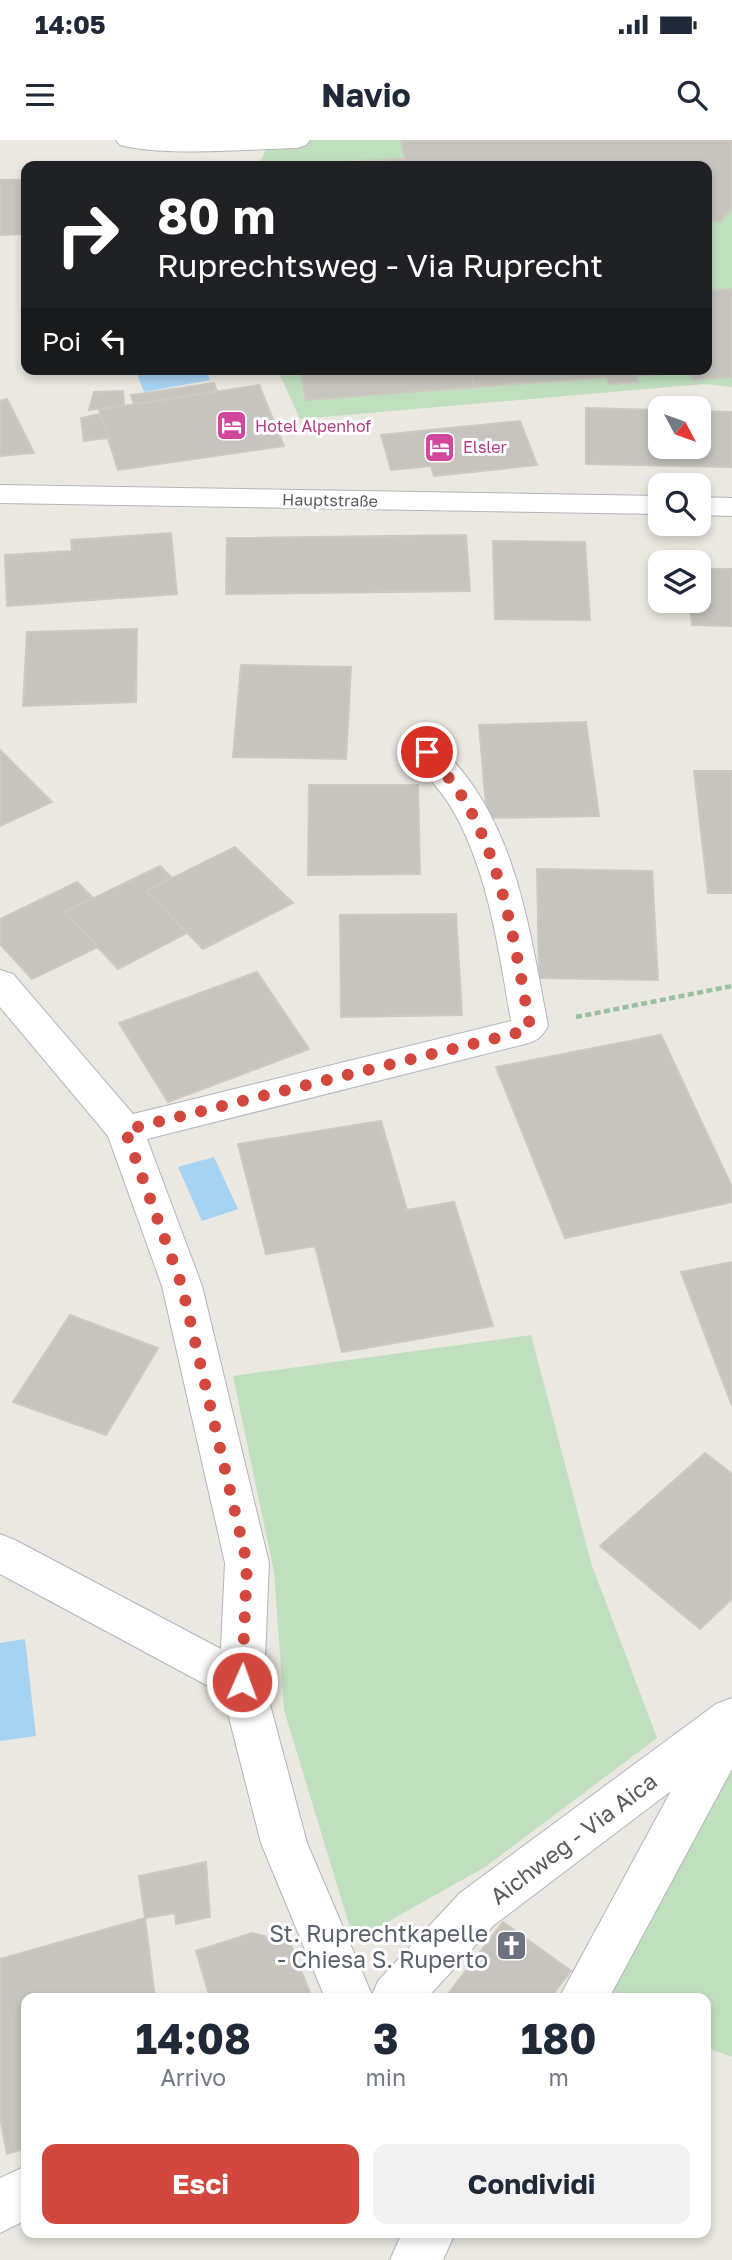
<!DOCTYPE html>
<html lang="it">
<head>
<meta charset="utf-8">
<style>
	body { margin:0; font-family:"Golos Text",sans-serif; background:#f2f2f3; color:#1f2937; height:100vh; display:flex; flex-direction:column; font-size:26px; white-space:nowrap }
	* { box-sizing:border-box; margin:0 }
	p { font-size:23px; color:#747a83 }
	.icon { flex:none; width:38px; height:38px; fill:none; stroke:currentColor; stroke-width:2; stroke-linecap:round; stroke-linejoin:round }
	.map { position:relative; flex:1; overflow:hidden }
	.drawer { position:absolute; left:21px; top:1853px; width:690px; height:245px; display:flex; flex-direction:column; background:#fff; border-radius:14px; box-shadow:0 4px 10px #0003 }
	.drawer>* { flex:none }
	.top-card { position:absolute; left:21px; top:21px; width:691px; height:214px; border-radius:14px; box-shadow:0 4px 10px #0003; background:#202124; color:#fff; overflow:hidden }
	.needle { width:46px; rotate:131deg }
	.buttons { position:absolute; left:648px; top:256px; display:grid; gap:14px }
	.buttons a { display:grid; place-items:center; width:63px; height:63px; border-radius:14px; background:#fff; box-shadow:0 4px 10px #0003; font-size:35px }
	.pin { position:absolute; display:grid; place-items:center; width:60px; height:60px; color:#fff; margin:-30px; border:4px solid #fff; border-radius:50%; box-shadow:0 2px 7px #0007 }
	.me { position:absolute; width:77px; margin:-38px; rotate:2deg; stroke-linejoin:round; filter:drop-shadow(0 0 5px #0008) }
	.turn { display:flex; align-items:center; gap:24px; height:147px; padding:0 21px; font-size:32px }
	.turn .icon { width:91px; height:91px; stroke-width:2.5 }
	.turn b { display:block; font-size:49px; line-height:60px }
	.then { display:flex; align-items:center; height:66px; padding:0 21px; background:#0003; gap:14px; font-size:26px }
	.eta { display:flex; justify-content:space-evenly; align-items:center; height:119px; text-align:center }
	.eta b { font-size:42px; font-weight:700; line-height:49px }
	.primary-button { display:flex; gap:14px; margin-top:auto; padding:14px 21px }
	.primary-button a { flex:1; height:80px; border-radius:14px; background:#d2473e; color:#fff; font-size:28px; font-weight:700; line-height:80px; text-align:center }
	.primary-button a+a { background:#f2f2f3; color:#1f2937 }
	.status { display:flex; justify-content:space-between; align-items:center; height:49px; padding:0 35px; background:#fff; direction:ltr }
	.status svg { height:19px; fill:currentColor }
	header { display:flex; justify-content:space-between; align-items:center; height:91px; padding:0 21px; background:#fff; font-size:32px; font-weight:700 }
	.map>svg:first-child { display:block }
</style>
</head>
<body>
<div class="status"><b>14:05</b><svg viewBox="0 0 49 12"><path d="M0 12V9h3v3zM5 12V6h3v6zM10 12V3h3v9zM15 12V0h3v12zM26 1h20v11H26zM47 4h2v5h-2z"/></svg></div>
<header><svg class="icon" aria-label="menu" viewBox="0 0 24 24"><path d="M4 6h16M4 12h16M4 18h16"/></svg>Navio<svg class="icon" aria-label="search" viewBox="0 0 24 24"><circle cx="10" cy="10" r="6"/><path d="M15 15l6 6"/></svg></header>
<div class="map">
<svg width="732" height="2120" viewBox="0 0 732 2120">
	<rect width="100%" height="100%" fill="#eae8e0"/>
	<g fill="#c0dfbf">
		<polygon points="270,0 732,0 732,247 704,244 300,279 277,229 707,229 707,26 258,26"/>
		<polygon points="531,1195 591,1423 657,1598 485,1727 354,1801 284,1570 274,1432 233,1236"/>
		<polygon points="732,1585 732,1917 705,1907 705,1858 584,1858"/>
	</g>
	<g fill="#a7d3f3">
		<polygon points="167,229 205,229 210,240 144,252 137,234"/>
		<polygon points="214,1017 238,1069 202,1081 178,1027"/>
		<polygon points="25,1499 36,1596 0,1601 0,1503"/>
	</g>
	<g fill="#c7c4bf" stroke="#cec9c0" stroke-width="2">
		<polygon points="401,0 732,0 732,68 720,82 707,79 707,26 301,26 301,24 405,19"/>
		<polygon points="0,40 26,40 26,94 0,95"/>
		<polygon points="732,149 732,237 693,240 689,232 636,236 638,242 609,244 607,237 475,247 470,229 707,229 707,151"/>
		<polygon points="300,229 470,229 475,247 306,260"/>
		<polygon points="214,243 217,251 134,264 131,255"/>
		<polygon points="259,245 284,306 118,330 99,270"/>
		<polygon points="123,251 124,265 89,270 94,252"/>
		<polygon points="7,259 34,313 0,316 0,261"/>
		<polygon points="586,268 660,270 660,306 698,306 698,271 732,272 732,327 586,324"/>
		<polygon points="100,274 109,298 84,301 81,278"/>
		<polygon points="520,281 537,325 434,336 431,326 391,330 381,295"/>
		<polygon points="171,393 177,454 7,466 5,415 72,411 71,400"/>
		<polygon points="466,395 470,451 226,454 227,398"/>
		<polygon points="493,401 585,402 590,480 495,479"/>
		<polygon points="698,429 732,429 732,486 692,485 689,460 698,460"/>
		<polygon points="137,489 136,562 23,566 27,492"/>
		<polygon points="241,525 351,527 346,619 233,617"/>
		<polygon points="586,582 599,676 487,678 479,585"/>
		<polygon points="0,610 52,662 0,686"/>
		<polygon points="694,631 732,631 732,753 708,753"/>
		<polygon points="309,645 418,645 420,734 308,735"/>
		<polygon points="235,707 293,763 203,809 146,751"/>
		<polygon points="160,726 172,738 146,751 187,793 118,829 65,772"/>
		<polygon points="537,729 652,731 658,840 539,838"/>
		<polygon points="77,742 93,758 65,772 98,807 32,839 0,804 0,779"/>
		<polygon points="456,774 462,875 341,877 340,775"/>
		<polygon points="257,832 309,909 168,962 119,883"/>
		<polygon points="661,895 732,1047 732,1062 565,1098 496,927"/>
		<polygon points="381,981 407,1070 454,1062 493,1186 342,1212 315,1106 266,1114 238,1004"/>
		<polygon points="732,1122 732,1266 681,1132"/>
		<polygon points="70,1175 158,1208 106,1295 13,1262"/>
		<polygon points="705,1313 732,1334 732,1459 700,1489 600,1406"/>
		<polygon points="206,1722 210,1777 176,1784 175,1773 145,1778 139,1736"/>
		<polygon points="145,1778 155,1858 26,1858 26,2008 7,2014 0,1977 0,1819"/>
		<polygon points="503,1782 571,1831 550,1858 445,1858"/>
		<polygon points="252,1793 290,1802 312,1858 210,1858 196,1811"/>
	</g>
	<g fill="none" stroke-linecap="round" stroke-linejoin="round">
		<defs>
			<g id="minor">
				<path d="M116 0H310L306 5 297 8C245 9 169 17 120 5Z"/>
				<polygon points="0,345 660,356 660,374 0,363"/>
				<polygon points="698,357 732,358 732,376 698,375"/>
				<path d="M427 602C441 606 447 614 456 624 518 694 531 798 548 886 542 897 537 901 525 904L147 999 202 1146 269 1423 264 1542 307 1703 372 1855 378 1841 460 1753 716 1564 732 1558V1629L609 1858H559L671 1651 494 1785 427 1858H325L261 1703 223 1554 0 1434V1394L15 1400 221 1509 225 1423 162 1146 108 996 0 867V830L13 834 133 974 511 881C499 812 489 736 455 674 443 651 424 635 411 613L415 605Z"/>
				<polygon points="26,2026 26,2080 0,2093 0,2038"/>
				<polygon points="402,2093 455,2093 443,2120 390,2120"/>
			</g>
		</defs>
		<use href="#minor" stroke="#b3b6b9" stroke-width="2"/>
		<polyline stroke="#9abfa3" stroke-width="4.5" stroke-dasharray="6 3.5" stroke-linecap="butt" points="576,877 732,846"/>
		<use href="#minor" fill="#fff" fill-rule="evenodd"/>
	</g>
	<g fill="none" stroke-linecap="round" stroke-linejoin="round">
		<path stroke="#d2473e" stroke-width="12" stroke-dasharray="0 21.6" d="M242 1542 247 1423 182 1146 125 990 525 891 530 886C515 807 503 718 458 650 449 637 437 625 427 612"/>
	</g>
	<defs>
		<symbol id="hotel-square" viewBox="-11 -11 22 22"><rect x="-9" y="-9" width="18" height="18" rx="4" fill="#d1479c" stroke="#fff"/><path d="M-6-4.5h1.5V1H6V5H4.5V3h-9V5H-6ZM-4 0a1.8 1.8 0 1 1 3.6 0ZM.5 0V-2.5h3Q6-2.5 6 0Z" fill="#fff"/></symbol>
		<symbol id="church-square" viewBox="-11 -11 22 22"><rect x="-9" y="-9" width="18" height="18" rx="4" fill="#6b7280" stroke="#fff"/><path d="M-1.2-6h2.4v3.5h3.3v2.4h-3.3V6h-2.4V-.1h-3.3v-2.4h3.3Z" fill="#fff"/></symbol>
	</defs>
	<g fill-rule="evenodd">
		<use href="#hotel-square" x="214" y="268" width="35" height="35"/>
		<use href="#hotel-square" x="422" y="290" width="35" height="35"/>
		<use href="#church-square" x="494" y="1788" width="35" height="35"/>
	</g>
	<g text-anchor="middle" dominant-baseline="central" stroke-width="6" stroke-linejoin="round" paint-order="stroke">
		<g font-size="16" fill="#b23c85" stroke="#fff" text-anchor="start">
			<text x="255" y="286">Hotel Alpenhof</text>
			<text x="463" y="307">Elsler</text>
		</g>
		<g font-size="16" fill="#595c5f" stroke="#fff">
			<text transform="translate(330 360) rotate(1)">Hauptstraße</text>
		</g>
		<g font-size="23" fill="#595c5f" stroke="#fff">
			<text transform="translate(573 1698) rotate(-37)">Aichweg - Via Aica</text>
		</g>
		<g font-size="23" fill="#5b616d" stroke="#fff" text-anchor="end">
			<text x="488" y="1793">St. Ruprechtkapelle<tspan x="488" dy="26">- Chiesa S. Ruperto</tspan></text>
		</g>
	</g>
</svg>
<div class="buttons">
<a><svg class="needle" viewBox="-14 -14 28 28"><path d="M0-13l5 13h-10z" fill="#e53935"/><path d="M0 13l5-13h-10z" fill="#747a83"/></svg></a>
<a><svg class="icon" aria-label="search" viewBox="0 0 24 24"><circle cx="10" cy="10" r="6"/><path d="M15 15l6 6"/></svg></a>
<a><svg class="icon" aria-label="layers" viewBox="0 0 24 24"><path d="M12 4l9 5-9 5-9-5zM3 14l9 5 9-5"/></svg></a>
</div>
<div class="pin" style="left:427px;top:612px;background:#d93025"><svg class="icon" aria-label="arrive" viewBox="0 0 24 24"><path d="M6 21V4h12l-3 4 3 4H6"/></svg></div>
<svg class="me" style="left:242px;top:1542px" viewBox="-20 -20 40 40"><circle r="17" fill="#d2473e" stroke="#fff" stroke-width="3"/><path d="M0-11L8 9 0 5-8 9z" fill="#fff"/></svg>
<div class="top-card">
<div class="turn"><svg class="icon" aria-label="right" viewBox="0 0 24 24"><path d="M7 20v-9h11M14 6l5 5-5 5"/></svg><div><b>80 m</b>Ruprechtsweg - Via Ruprecht</div></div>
<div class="then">Poi<svg class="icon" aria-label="left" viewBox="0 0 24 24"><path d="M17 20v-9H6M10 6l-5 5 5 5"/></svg></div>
</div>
<section class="drawer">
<div class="eta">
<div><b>14:08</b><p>Arrivo</p></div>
<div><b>3</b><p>min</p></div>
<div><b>180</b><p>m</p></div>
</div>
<div class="primary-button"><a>Esci</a><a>Condividi</a></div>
</section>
</div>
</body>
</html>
